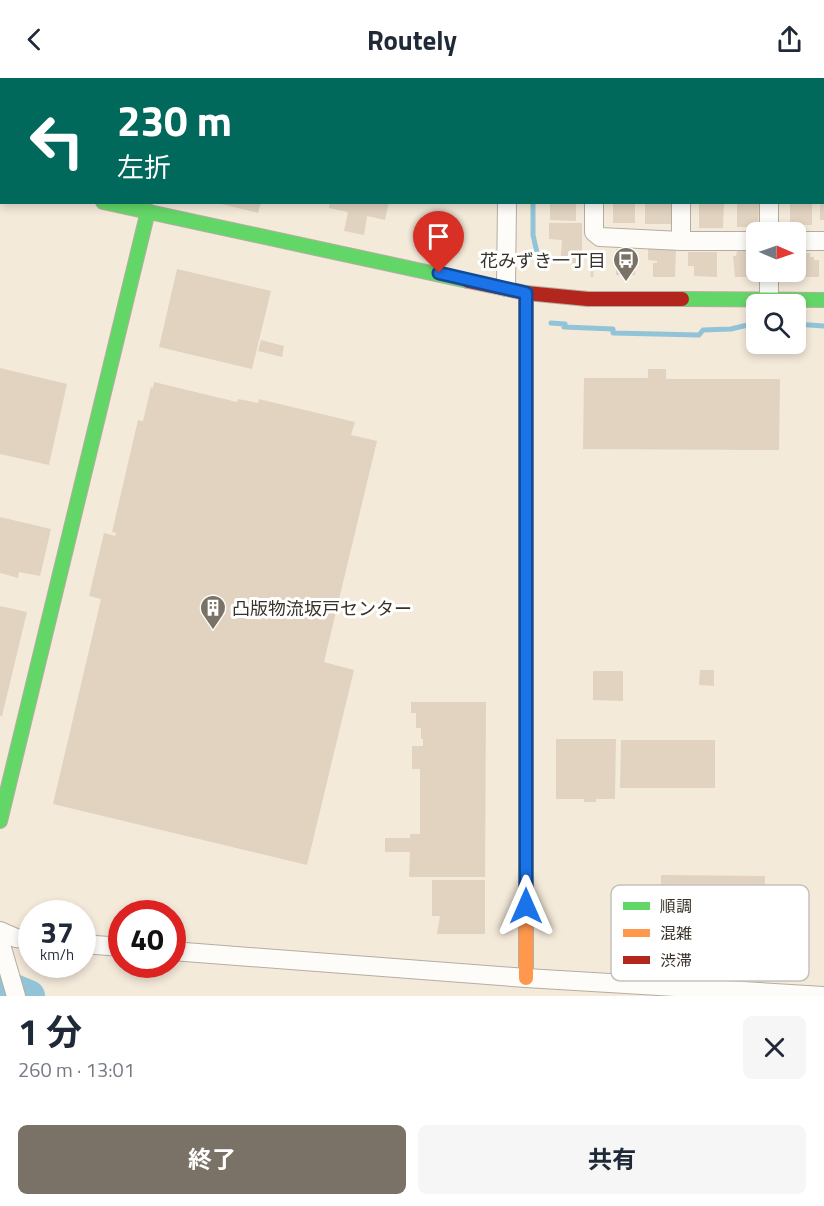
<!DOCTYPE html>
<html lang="ja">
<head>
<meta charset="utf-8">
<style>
	body { margin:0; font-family:"Titillium Web","Noto Sans JP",sans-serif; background:#f6f6f7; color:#1f2937; height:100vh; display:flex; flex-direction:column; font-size:22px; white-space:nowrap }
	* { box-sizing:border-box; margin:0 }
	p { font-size:20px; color:#747a83 }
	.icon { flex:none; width:33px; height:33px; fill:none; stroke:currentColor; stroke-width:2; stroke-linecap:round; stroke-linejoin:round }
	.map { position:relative; height:918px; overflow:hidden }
	.panel { display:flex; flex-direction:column; background:#fff; flex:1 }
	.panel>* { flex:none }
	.banner { position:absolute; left:0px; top:0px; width:825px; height:126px; box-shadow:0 3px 9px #0003; background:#00695c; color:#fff; overflow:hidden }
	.needle { width:39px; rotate:92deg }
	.buttons { position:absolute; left:746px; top:144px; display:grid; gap:12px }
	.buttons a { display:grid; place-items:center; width:60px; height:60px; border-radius:9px; background:#fff; box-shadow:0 3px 9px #0003; font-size:30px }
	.speed { position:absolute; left:18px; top:822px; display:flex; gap:12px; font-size:30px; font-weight:700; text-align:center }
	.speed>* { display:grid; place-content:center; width:78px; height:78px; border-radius:50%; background:#fff; box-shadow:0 3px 9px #0003; line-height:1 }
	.speed small { font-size:15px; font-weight:400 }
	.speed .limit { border:9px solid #d22; background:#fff; color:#111 }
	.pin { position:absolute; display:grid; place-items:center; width:51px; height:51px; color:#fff; margin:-62px -26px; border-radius:50% 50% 50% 0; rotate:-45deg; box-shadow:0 0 6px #0007 }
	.pin .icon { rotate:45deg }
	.me { position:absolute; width:66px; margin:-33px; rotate:0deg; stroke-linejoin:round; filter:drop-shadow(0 0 4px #0008) }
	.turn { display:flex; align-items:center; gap:21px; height:126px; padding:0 18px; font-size:27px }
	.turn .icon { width:78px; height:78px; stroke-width:2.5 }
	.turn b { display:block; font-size:42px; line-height:51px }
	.round { display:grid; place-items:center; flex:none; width:63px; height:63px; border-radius:9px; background:#f6f6f7 }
	.headline { display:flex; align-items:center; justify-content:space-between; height:102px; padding:0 18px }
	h1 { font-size:36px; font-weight:700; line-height:45px }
	.button { display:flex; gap:12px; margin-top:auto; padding:12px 18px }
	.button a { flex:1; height:69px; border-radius:9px; background:#7a7266; color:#fff; font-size:24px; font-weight:700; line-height:69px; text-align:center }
	.button a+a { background:#f6f6f7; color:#1f2937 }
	header { display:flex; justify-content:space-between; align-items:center; height:78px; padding:0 18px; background:#fff; font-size:27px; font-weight:700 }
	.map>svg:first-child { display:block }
</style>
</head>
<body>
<header><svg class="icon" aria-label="back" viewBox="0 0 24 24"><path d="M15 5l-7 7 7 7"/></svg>Routely<svg class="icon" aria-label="share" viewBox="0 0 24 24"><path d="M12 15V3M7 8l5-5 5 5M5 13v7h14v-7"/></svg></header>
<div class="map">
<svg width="824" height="918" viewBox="0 0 824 918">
	<rect width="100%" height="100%" fill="#f4eada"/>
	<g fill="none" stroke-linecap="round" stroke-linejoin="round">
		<g stroke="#91c4d7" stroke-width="5">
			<polyline points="535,2 535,0"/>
			<polyline points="533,124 533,157 538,179"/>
			<polyline points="551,245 565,246 564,249 613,251 613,255 699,257 703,252 731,251 756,245"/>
			<polyline points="795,246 824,248"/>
		</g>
		<polyline stroke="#91c4d7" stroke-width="32" points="0,906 29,918"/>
	</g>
	<g fill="#e1d3c0">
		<polygon points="213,124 261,124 258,135"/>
		<polygon points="330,124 389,124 385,142 367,138 364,157 344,153 348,134 329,130"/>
		<polygon points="550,124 576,124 576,143 550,142"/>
		<rect x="613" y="124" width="22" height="21"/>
		<rect x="645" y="124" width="26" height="22"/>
		<polygon points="699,124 724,124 723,150 699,150"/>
		<rect x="790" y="124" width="22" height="23"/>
		<polygon points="737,125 759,125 758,149 737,149"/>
		<rect x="820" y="125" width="4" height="17"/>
		<polygon points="549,145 582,145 582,185 568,185 569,178 561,178 562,162 549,161"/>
		<polygon points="616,171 631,172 630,174 635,174 635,197 616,197"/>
		<polygon points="648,171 676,172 675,199 653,199 653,185 657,185 657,183 648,182"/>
		<polygon points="737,173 755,173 754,199 735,199 733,178 736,178"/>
		<polygon points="688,174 717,174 717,199 694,198 694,188 688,188"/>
		<polygon points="795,175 810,175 810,179 814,179 814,182 819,182 819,199 793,199"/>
		<polygon points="177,191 271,213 252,291 159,269"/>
		<polygon points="261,262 284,268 282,279 258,273"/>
		<polygon points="0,290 67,306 49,387 0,376"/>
		<polygon points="648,291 666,291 666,301 780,301 779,372 583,371 584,300 648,300"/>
		<polygon points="154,304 237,324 238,321 258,325 259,321 355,344 351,357 377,363 324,584 354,592 307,787 53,726 101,521 89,518 104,455 115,458 116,455 112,454 138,342 143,343 151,309 153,310"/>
		<polygon points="0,439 51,451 40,498 19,494 18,500 0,495"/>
		<polygon points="0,528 27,534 2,638 0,638"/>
		<polygon points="700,592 714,592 714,608 699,607"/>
		<polygon points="593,593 623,593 623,623 593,622"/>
		<polygon points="411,624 486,624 485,799 409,799 410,774 385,774 385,760 410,760 410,756 420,756 420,691 412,691 412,668 423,668 423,661 421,661 421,650 416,650 416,635 411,635"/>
		<polygon points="556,661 616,661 615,721 596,721 596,724 584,724 584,721 556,721"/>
		<polygon points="621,662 715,662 715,710 620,710"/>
		<polygon points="661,797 765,798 764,867 661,866"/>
		<polygon points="432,802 485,802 485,856 437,856 440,838 432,838"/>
	</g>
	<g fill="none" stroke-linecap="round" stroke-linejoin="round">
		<defs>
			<g id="street">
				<polyline points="166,0 173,2"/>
				<polyline points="55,2 56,0"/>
				<polyline points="301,2 301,0"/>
				<polyline points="404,2 404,0"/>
				<polyline points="509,2 509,0"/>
				<polyline points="595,2 595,0"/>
				<polyline points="682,2 682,0"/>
				<polyline points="770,2 770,0"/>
				<polyline points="594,124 594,154 600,159 681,163 756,163"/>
				<polyline points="769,154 769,124"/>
				<polyline points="681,163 681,124"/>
				<polyline points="795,163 824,163"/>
				<polyline points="506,209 507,124"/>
				<polyline points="769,222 769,194"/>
				<polyline points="0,853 16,860 32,862"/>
				<polyline points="0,863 16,918"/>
				<polyline points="82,866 122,869"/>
				<polyline points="172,873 526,900 824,918"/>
			</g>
			<g id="fast">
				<polyline points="103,124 468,203"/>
				<polyline points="526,215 526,716"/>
				<polyline points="682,221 824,222"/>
				<polyline points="0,743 148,133"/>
			</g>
			<polyline id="slow" points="526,716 526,900"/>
			<g id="jam">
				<polyline points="0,104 2,104"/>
				<polyline points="468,203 526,215 588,221 682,221"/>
			</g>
		</defs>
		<use href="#street" stroke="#b5ada1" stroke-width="20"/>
		<use href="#fast" stroke="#b5ada1" stroke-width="16"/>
		<use href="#slow" stroke="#b5ada1" stroke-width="16"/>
		<use href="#jam" stroke="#b5ada1" stroke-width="16"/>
		<polyline stroke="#d9d6d1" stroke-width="3" stroke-dasharray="6 3" stroke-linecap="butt" points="592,199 592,173"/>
		<use href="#street" stroke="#fdfcf9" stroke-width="18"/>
		<use href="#fast" stroke="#63d668" stroke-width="14"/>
		<use href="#slow" stroke="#ff974d" stroke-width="14"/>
		<use href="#jam" stroke="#b3261e" stroke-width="14"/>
	</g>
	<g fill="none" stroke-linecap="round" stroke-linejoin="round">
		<defs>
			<polyline id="route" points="439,195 526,215 526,828"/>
		</defs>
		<use href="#route" stroke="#114b97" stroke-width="15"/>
		<use href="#route" stroke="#1a73e8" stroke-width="10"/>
	</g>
	<defs>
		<symbol id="bus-pin" viewBox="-11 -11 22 30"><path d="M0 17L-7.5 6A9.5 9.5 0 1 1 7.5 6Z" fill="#7a7266" stroke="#fff"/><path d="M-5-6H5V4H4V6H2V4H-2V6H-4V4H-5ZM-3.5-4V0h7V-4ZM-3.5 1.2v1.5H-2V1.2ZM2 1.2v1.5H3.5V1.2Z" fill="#fff"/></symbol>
		<symbol id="building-pin" viewBox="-11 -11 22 30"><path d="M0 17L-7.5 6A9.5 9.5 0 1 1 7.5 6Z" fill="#7a7266" stroke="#fff"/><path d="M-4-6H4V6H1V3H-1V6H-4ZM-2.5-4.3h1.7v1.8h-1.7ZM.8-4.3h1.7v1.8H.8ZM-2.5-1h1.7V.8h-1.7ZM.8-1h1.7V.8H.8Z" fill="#fff"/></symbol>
	</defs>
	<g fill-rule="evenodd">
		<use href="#bus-pin" x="611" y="167" width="30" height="40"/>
		<use href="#building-pin" x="198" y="515" width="30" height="40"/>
	</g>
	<g text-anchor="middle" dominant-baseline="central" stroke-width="6" stroke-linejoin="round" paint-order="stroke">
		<g font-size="18" fill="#393227" stroke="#fff" text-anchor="end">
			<text x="606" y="182">花みずき一丁目</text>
			<text x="232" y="530" text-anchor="start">凸版物流坂戸センター</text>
		</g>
	</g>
	<rect x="611" y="807" width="198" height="96" rx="9" fill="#fff" stroke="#c4c2be" stroke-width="1.5"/>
	<rect x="623" y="824" width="27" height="8" fill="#63d668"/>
	<rect x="623" y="851" width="27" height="8" fill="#ff974d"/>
	<rect x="623" y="878" width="27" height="8" fill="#b3261e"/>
	<g font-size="16" fill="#393227">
		<text x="660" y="834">順調</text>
		<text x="660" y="861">混雑</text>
		<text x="660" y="888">渋滞</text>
	</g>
</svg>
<div class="buttons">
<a><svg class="needle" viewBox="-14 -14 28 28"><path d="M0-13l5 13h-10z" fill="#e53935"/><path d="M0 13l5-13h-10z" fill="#747a83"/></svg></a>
<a><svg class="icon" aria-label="search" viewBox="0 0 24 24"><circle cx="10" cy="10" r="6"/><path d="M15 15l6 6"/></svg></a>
</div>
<div class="speed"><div>37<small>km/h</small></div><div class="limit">40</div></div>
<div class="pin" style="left:439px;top:195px;background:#d93025"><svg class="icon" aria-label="arrive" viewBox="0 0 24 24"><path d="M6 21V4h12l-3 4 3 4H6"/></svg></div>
<svg class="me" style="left:526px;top:828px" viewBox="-20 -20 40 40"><path d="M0-17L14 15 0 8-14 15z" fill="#1a73e8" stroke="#fff" stroke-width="4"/></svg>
<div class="banner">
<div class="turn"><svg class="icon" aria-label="left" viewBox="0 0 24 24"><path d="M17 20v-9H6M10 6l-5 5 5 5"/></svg><div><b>230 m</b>左折</div></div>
</div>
</div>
<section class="panel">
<div class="headline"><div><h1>1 分</h1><p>260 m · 13:01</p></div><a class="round"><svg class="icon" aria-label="close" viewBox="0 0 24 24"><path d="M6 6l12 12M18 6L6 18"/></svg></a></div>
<div class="button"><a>終了</a><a>共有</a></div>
</section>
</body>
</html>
